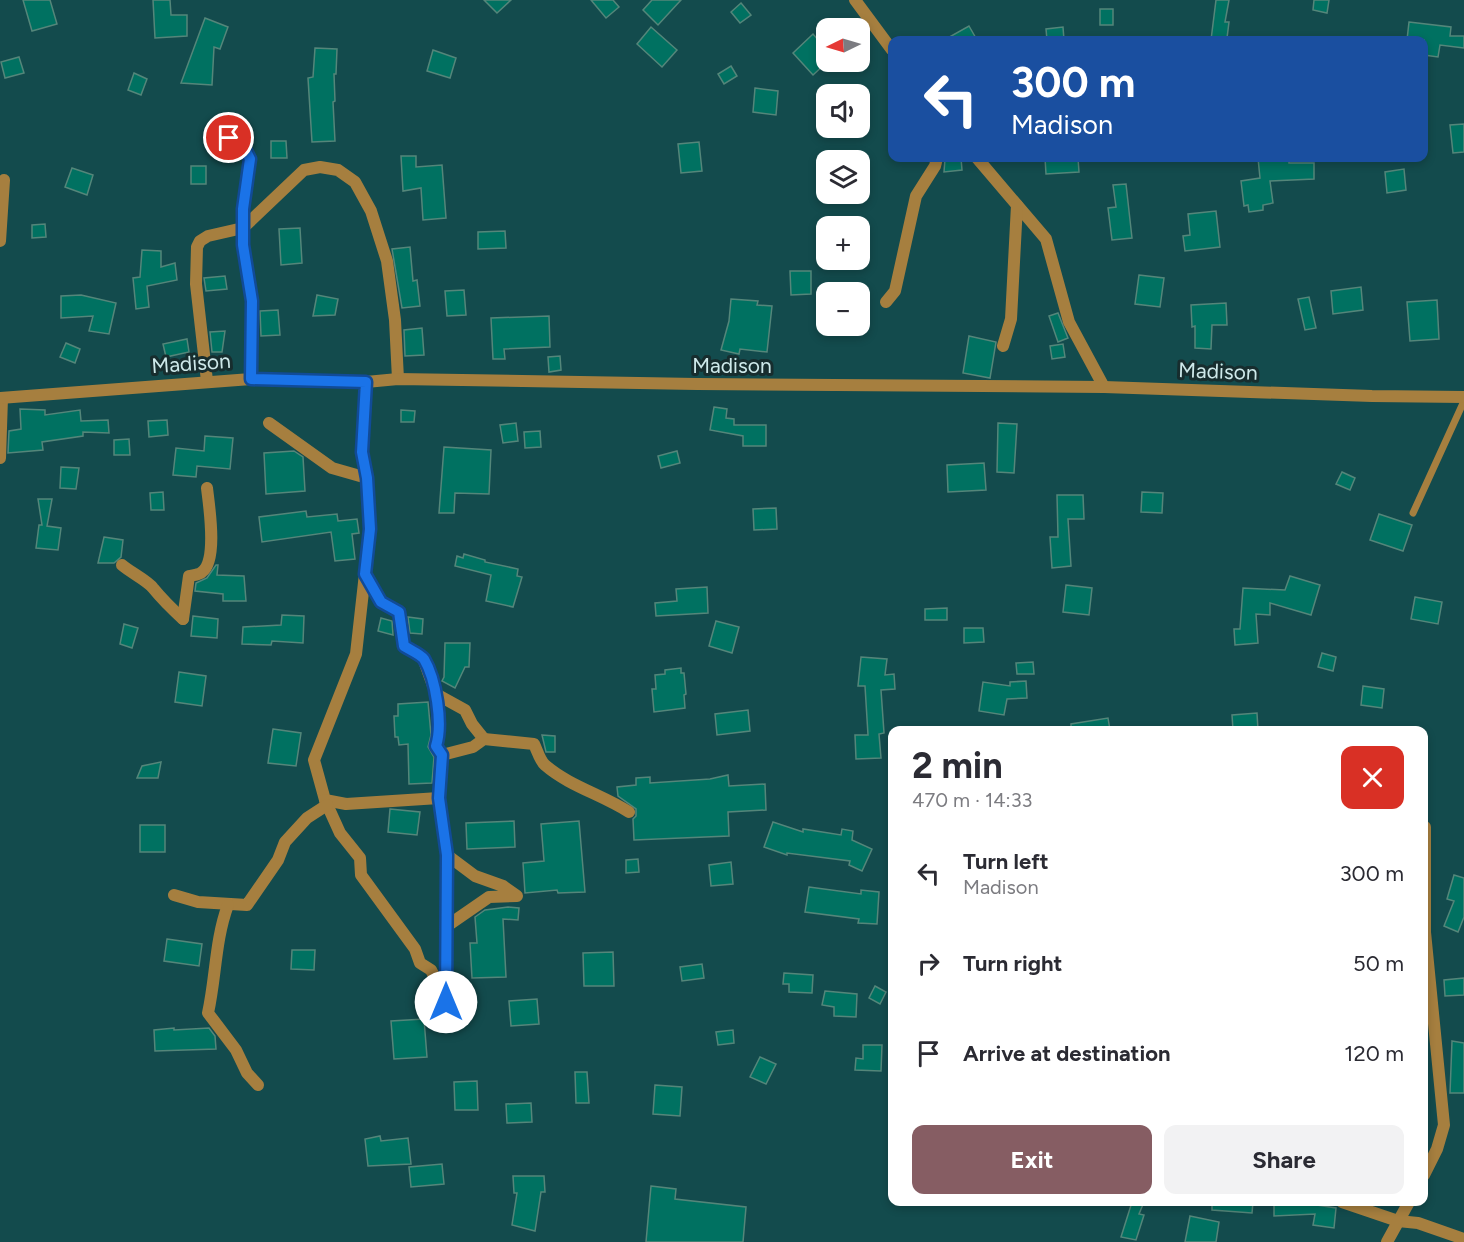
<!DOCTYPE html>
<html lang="en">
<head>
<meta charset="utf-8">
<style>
	body { margin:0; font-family:Figtree,sans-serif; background:#f2f2f3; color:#2b2b33; height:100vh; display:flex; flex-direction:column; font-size:22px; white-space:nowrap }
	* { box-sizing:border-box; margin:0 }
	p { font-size:20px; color:#7c7c81 }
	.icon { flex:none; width:33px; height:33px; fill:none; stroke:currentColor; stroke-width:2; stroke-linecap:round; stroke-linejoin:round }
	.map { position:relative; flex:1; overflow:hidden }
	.sheet { position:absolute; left:888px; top:726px; width:540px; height:480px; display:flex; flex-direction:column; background:#fff; border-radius:12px; box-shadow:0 3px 9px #0003 }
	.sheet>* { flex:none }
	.banner { position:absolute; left:888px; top:36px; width:540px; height:126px; border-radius:12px; box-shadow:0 3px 9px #0003; background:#1a4fa0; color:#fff; overflow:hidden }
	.needle { width:39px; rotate:265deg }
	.buttons { position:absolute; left:816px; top:18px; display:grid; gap:12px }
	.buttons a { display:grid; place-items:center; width:54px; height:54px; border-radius:12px; background:#fff; box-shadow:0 3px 9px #0003; font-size:30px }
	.pin { position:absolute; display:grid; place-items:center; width:51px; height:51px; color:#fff; margin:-26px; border:3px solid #fff; border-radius:50%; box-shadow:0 2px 6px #0007 }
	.me { position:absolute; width:66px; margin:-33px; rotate:0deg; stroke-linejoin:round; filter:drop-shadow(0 0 4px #0008) }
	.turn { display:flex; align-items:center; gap:21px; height:126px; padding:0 24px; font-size:27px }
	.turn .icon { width:78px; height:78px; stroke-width:2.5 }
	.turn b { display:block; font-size:42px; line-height:51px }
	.round { display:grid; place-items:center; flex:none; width:63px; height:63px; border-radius:12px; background:#f2f2f3 }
	.overview { display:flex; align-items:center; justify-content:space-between; height:102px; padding:0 24px }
	h1 { font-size:36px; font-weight:700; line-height:45px }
	.primary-button { display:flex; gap:12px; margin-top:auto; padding:12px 24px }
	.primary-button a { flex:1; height:69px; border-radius:12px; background:#865d63; color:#fff; font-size:24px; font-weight:700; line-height:69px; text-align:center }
	.primary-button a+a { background:#f2f2f3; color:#2b2b33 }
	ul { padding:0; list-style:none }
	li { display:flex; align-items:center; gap:18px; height:90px; padding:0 24px }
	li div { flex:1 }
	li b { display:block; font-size:22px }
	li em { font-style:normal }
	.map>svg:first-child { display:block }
</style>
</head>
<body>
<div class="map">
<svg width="1464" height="1242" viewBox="0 0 1464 1242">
	<rect width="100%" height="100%" fill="#134b4d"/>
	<g fill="#007161" stroke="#54867a" stroke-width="1.5">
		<polygon points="23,0 50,0 57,24 32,31"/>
		<polygon points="153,0 170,0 171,15 187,15 187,36 155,38"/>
		<polygon points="484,0 511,0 497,13"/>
		<polygon points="591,0 613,0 619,7 606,18"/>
		<polygon points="652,0 681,0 658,25 643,10"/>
		<polygon points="1216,0 1229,0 1225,22 1229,22 1227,38 1211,40"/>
		<polygon points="1314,0 1329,0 1327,13 1313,10"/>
		<polygon points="741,3 751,15 740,23 731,12"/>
		<rect x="1100" y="9" width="13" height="16"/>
		<polygon points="205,18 228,27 220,49 214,47 212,85 181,83"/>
		<polygon points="1409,22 1451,27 1450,36 1464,36 1464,48 1440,45 1438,57 1424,55 1424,40 1407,40"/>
		<polygon points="969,26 977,40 944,40"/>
		<polygon points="651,27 677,50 662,67 637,44"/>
		<polygon points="1063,27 1064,40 1047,40 1046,29"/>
		<polygon points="813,34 826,49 826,63 813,75 793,53"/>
		<polygon points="315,48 337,49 336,74 334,74 335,101 333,102 335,141 312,142 308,78 313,77"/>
		<polygon points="433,50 456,58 450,78 427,71"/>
		<polygon points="19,57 24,73 5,78 1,62"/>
		<polygon points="731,66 737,76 724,84 718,74"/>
		<polygon points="134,73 147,79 141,95 128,90"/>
		<polygon points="755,88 778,91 776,115 753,112"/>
		<polygon points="1464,124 1464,152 1453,153 1450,125"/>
		<polygon points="216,125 230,130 222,134 221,138 224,145 222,150 209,145"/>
		<polygon points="271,141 286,141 287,158 271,158"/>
		<polygon points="699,142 702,171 681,173 678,144"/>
		<polygon points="401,156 416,156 416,167 442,165 446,218 423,220 421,188 403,191"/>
		<polygon points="961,158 962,170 944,172 945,159"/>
		<polygon points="1045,158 1078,158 1079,172 1046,174"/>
		<polygon points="1258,158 1289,158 1289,163 1314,163 1314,179 1270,181 1273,203 1263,205 1263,210 1249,212 1248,205 1244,206 1241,181 1260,178"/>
		<rect x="191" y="166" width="15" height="18"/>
		<polygon points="72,168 93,175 87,195 65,187"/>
		<polygon points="1404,169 1406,190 1387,193 1385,172"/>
		<polygon points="1126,184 1132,238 1112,240 1108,208 1116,207 1113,185"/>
		<polygon points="1216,211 1220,247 1185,251 1183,236 1190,235 1188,214"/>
		<polygon points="45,224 46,237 32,238 32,225"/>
		<polygon points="300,228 302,263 281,265 279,229"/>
		<polygon points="505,231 506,248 478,249 478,232"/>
		<polygon points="410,247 413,281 417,280 420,306 402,308 392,249"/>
		<polygon points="142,250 161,251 161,267 175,263 177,280 147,286 149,307 136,309 133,278 140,277"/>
		<polygon points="790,271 811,271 811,294 791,295"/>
		<polygon points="1139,275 1164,278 1160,307 1135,304"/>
		<polygon points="225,276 227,289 206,291 204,278"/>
		<polygon points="1361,287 1363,310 1333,314 1331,291"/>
		<polygon points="464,290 466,315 447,316 445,291"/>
		<polygon points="81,295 116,303 109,334 89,331 93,316 61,318 61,296"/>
		<polygon points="317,295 338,299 335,315 313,316"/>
		<polygon points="1309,297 1316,328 1305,330 1298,299"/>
		<polygon points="731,299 758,301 757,305 772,306 767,352 740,349 739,354 721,350 729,321"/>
		<polygon points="1437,300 1439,339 1410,341 1407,302"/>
		<polygon points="1226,303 1227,325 1212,325 1211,349 1195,348 1195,326 1192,327 1191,305"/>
		<polygon points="278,310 280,335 261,336 260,311"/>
		<polygon points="1058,313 1068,338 1058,342 1049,316"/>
		<polygon points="549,316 550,347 504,349 505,359 493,359 491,318"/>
		<polygon points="422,328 424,355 405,356 404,330"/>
		<polygon points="225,331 222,352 212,352 210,332"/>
		<polygon points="969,336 996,342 990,378 963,373"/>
		<polygon points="187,339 189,352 166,357 163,344"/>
		<polygon points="66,343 80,349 75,363 60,357"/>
		<polygon points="1063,344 1065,357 1052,359 1050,346"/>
		<polygon points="560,356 561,370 549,372 548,357"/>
		<polygon points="714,407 727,409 726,418 734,419 734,425 766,425 766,446 743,446 743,436 710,430"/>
		<polygon points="20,409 45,410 45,415 80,410 81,421 108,420 109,433 83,432 83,436 42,442 43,450 8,453 9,431 21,429"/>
		<polygon points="401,410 415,411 414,422 401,422"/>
		<polygon points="167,420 168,435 149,437 148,421"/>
		<polygon points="516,423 518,441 503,443 500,425"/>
		<polygon points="998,423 1017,424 1014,473 997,472"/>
		<polygon points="540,431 541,447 525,448 524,432"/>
		<polygon points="205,436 233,438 230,469 197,466 196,477 173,475 176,448 204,451"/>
		<polygon points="129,439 130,455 114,455 114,440"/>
		<polygon points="444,447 491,450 489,494 455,493 454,513 439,513"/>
		<polygon points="294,451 303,457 305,491 266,494 264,453"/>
		<polygon points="677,451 680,463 661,468 658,456"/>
		<polygon points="984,463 986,490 948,492 947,465"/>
		<polygon points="61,467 79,468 76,489 60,488"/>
		<polygon points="1342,472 1355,478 1350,490 1336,484"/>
		<polygon points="163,492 164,510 151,510 150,493"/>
		<polygon points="1142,492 1163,493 1162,513 1141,512"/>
		<polygon points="1057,495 1083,495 1084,519 1068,519 1071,566 1052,568 1050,537 1058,537"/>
		<polygon points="38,499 52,499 47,526 61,528 58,550 36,548 39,525 42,525"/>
		<polygon points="776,508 777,529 754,530 753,509"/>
		<polygon points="306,511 307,517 337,514 338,521 357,519 359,533 352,534 355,559 335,561 331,532 262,542 259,517"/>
		<polygon points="1379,514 1412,525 1403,551 1370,540"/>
		<polygon points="104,537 123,540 121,557 114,563 98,563"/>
		<polygon points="464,554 485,560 485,562 518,569 517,576 522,577 513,607 486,601 491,575 455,566 457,556 463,558"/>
		<polygon points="216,565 218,565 217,575 244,576 246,601 223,601 223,594 195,591 196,583 207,578"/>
		<polygon points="1290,576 1320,585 1311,615 1270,603 1270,615 1256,614 1258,643 1235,645 1234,629 1240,629 1243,588 1285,590"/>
		<polygon points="1066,585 1092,588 1089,615 1063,612"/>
		<polygon points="707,587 708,613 656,616 655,603 677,601 676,589"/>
		<polygon points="1415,597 1442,602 1438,624 1411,619"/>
		<polygon points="947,608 947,620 925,620 925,609"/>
		<polygon points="282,615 304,616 303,643 272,641 271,645 242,644 243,627 281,625"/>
		<polygon points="193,616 218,619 217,638 191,636"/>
		<polygon points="408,617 423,619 422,634 410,633"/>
		<polygon points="381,618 392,621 393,635 378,631"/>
		<polygon points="716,621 739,627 732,653 709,646"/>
		<polygon points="124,624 138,628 132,648 120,644"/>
		<polygon points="964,628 983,628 984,642 964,643"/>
		<polygon points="445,643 470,643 469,667 465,667 455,688 442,681 444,677"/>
		<polygon points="1322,653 1336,657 1333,671 1318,667"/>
		<polygon points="861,657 887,659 885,675 894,674 895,689 881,690 884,733 879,734 881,758 856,759 855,735 868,735 865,686 858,686"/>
		<polygon points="1033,662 1034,674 1017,674 1016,663"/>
		<polygon points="681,668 681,673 684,673 686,694 684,695 685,708 654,712 652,689 656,689 655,675 665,674 665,670"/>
		<polygon points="179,672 206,676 202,706 175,702"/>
		<polygon points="1026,681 1027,698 1007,699 1004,715 979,711 983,682 1010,686 1010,682"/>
		<polygon points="1363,686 1384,689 1382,708 1361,705"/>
		<polygon points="428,702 431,735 428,747 434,757 432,783 409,784 408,744 399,745 398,737 395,737 394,716 398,716 398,704"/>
		<polygon points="748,710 750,731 717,735 715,714"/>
		<polygon points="1257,713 1258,730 1233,730 1232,715"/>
		<polygon points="1108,718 1110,730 1071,730 1071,724"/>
		<polygon points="273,729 301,733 296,766 268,763"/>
		<polygon points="542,735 555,736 555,752 546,752"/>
		<polygon points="161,762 158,778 137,778 142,766"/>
		<polygon points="728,775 729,786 765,784 766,810 728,812 729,836 634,840 633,819 636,816 636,809 618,796 617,787 636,785 636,778 650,777 650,783 710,779"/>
		<polygon points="390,809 420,812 417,835 388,832"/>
		<polygon points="514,821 515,847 467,849 466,823"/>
		<polygon points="579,821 585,892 558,893 557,890 525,893 523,863 544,861 541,824"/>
		<polygon points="773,822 803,832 803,829 841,835 842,829 853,831 852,840 872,849 862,871 849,865 850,861 787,853 787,855 764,847"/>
		<rect x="140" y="825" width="25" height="27"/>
		<polygon points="638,859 639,872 626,873 626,860"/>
		<polygon points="731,862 733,884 711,886 709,865"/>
		<polygon points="1454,875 1464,878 1464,917 1458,932 1444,926 1454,901 1447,899"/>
		<polygon points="809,887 861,894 861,890 879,892 877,924 858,923 859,919 805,912"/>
		<polygon points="508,907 519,908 518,920 503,919 506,977 472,978 470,943 477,943 475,917 485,910"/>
		<polygon points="167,939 202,944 199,966 164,961"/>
		<polygon points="292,950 315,950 314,970 291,969"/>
		<polygon points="613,952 614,986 584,986 583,953"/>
		<polygon points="702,964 704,978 682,981 680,967"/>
		<polygon points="784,973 813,975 812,993 789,992 789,984 783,984"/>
		<polygon points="1464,978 1464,995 1445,996 1444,980"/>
		<polygon points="875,986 886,992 880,1004 869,998"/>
		<polygon points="825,991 857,994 856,1017 834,1016 834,1007 822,1005"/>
		<polygon points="537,999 539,1024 511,1026 509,1001"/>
		<polygon points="424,1019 427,1057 394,1059 391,1021"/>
		<polygon points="174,1028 174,1030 209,1028 215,1036 216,1049 155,1051 154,1030"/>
		<polygon points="733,1030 734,1043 718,1045 716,1032"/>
		<polygon points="1452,1041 1464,1043 1464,1093 1450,1093"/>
		<polygon points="863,1045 882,1045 881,1071 855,1070 856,1058 863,1059"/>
		<polygon points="760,1057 776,1064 766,1084 750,1077"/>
		<polygon points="575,1072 587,1072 589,1103 576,1103"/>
		<polygon points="477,1081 478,1110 455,1110 454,1082"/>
		<polygon points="655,1085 682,1087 680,1116 653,1114"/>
		<polygon points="531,1103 532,1122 507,1123 506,1104"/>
		<polygon points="380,1136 381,1141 408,1138 411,1164 368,1166 365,1139"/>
		<polygon points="442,1164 444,1184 411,1187 409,1167"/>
		<polygon points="513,1176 544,1176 545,1192 541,1192 535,1231 512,1225 517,1193 514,1193"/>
		<polygon points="651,1186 676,1189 675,1199 746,1207 743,1242 646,1242"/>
		<polygon points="1132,1202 1144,1202 1139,1214 1144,1215 1136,1240 1121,1237"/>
		<polygon points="1212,1202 1253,1202 1252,1213 1212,1210"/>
		<polygon points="1274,1202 1297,1202 1336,1208 1334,1228 1313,1225 1315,1214 1274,1216"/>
		<polygon points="1190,1216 1219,1222 1216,1242 1185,1242"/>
	</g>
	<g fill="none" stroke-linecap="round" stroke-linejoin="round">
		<polyline stroke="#a67f3f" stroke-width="7" points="1413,513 1464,401"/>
		<g stroke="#a67f3f" stroke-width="12">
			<polyline points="855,0 892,50"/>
			<polyline points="229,138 244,147 250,159 243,209 243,245 252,301 251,379"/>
			<polyline points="977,158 1046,239 1069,322 1104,387"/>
			<polyline points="0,241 4,180"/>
			<polyline points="886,302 895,291 916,196 935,166 937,158"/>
			<polyline points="1003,346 1011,319 1017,205"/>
			<polyline points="207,381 196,284 197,247 200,241 208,236 243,228 304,170 320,167 338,170 355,182 371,211 387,261 395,320 398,379"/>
			<polyline points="366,382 362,451 367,478 370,529 356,654 314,760 325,800 346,804 439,798 447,855 446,1002"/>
			<polyline points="269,423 332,468 367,478"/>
			<polyline points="0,458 2,398"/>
			<path d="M122 565C130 572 148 581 153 588 162 599 172 609 183 619"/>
			<polyline points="365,575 381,602 399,612 404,646 423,658 436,694 465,710 472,724 484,739"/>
			<path d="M183 619 189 576C193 575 199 575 202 572 218 560 209 506 207 488"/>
			<polyline points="436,694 439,736 436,746 442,755"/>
			<path d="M439 798 442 755 473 747 484 739 534 744C537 750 540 761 545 765 569 786 603 795 629 812"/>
			<polyline points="325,800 340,833 360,858 361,875 415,949 420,963 431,970 445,998"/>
			<polyline points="174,895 198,902 247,905 278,860 285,842 307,818 327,805"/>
			<path d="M228 905C215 940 216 977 208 1013L236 1050 247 1073 258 1085"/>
			<polyline points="447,926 489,897 517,896 503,886 475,876 447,855"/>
			<polyline points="1424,1175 1437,1149 1444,1125 1425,932 1425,827"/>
			<polyline points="1342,1202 1398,1221 1418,1223 1464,1239"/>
			<polyline points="1387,1242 1409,1202"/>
		</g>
		<polyline stroke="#a67f3f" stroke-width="12" points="0,398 251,379 366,382 398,379 697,384 1104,387 1372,396 1464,397"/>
	</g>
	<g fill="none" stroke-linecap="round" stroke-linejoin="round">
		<defs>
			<path id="route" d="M229 138 244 147 250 159 243 209V245L252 301 251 379 366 382 362 452 367 478 370 529 365 574 381 602 399 612 404 646C410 650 420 654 424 659 436 679 443 724 436 746L442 755 439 798 447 855 446 1002"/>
		</defs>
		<use href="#route" stroke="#114b97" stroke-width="15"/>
		<use href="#route" stroke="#1a73e8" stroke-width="10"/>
	</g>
	<g text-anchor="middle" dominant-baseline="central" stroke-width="6" stroke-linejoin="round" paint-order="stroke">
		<g font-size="21" fill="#cee9ea" stroke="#172d2e">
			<text transform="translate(191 363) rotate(-4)">Madison</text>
			<text x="732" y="365">Madison</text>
			<text transform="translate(1218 371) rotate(2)">Madison</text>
		</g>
	</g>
</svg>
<div class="buttons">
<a><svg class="needle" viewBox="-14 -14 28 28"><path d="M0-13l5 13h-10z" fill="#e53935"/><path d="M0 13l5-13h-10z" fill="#7c7c81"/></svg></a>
<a><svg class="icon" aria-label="sound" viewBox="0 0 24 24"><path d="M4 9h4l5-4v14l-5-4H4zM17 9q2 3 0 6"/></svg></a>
<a><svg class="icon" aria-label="layers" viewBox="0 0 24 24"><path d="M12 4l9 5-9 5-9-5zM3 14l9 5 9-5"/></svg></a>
<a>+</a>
<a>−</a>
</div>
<div class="pin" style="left:229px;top:138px;background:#d93025"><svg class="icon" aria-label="arrive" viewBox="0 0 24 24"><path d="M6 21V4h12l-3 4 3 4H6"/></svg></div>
<svg class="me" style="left:446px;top:1002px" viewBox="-20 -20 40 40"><circle r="19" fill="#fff"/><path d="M0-13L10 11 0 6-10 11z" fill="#1a73e8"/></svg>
<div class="banner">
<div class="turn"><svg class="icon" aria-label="left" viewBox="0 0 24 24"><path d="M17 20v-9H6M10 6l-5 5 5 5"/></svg><div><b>300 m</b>Madison</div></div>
</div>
<section class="sheet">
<div class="overview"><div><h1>2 min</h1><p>470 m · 14:33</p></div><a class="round" style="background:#d93025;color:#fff"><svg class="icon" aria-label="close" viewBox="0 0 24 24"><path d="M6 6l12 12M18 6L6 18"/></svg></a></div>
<ul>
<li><svg class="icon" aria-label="left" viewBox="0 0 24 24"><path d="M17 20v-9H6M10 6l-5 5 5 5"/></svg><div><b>Turn left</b><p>Madison</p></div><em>300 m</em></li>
<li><svg class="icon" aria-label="right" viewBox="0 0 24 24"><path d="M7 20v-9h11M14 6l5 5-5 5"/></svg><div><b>Turn right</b></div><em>50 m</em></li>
<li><svg class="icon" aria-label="arrive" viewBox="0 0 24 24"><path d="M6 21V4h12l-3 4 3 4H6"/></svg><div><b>Arrive at destination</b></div><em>120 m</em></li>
</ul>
<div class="primary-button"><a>Exit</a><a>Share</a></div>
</section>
</div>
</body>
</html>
